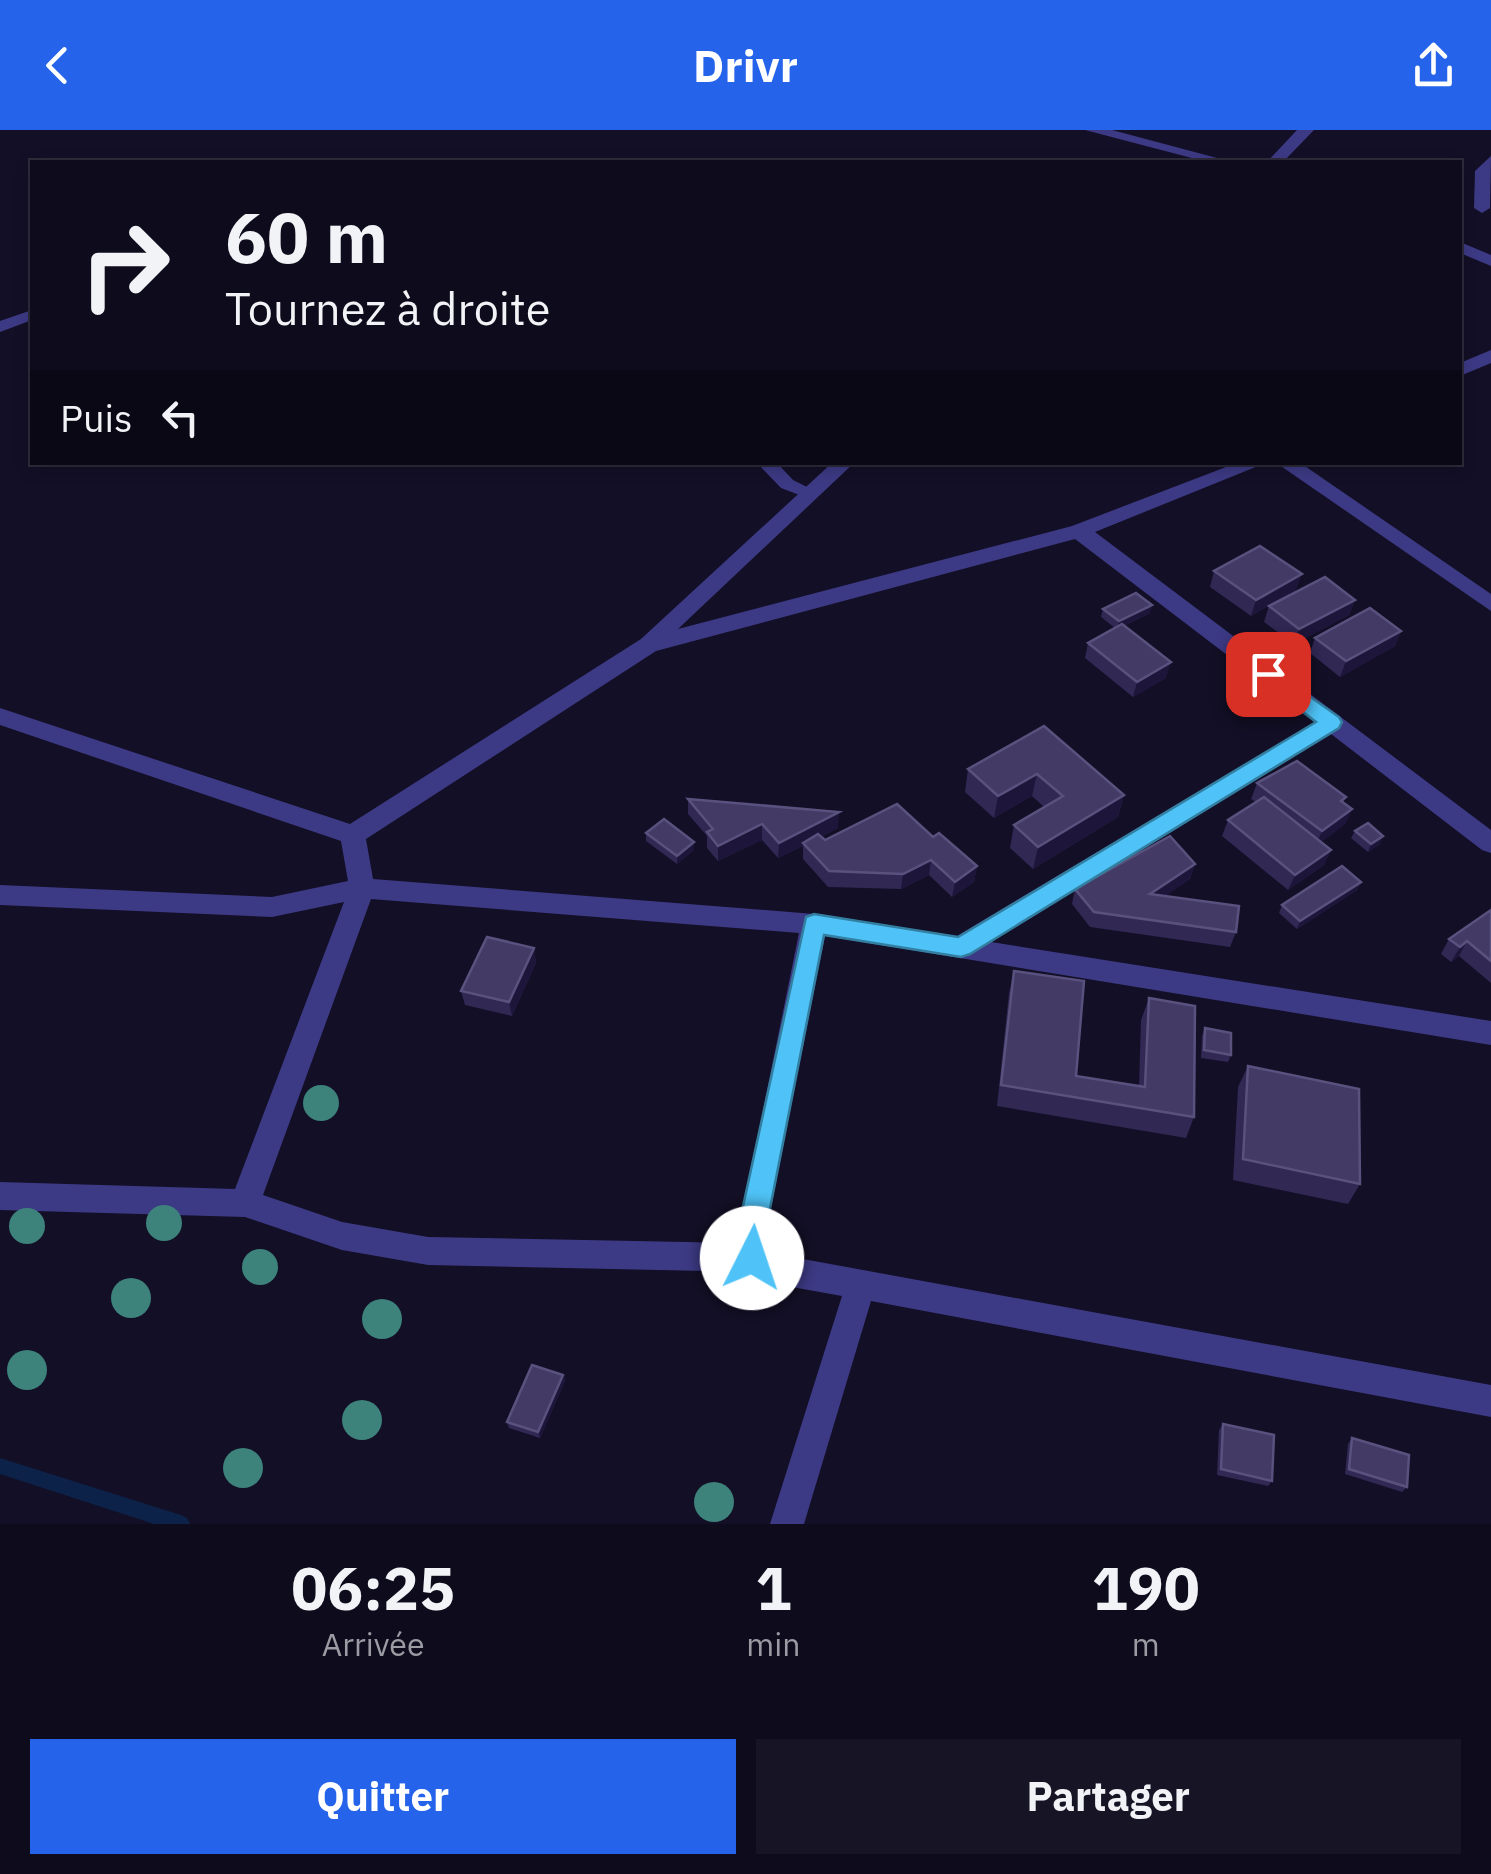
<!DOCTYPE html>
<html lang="fr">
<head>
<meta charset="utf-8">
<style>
	body { margin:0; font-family:"IBM Plex Sans",sans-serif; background:#171425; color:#f1f3f6; height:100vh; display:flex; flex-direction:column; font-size:38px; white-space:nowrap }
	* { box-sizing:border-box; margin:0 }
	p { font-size:32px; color:#9b9ba3 }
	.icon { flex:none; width:55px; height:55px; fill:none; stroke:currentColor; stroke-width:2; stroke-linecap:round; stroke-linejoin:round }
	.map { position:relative; height:1394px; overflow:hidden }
	.details { display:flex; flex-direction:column; background:#0e0b1c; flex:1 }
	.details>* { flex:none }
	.banner { position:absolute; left:30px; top:30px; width:1432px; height:305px; border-radius:0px; box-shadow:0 5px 15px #0003,0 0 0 2px #2e2b3b; background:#0e0b1c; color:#f1f3f6; overflow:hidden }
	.pin { position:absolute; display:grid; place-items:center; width:85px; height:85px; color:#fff; margin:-42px; border-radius:20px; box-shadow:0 5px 15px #0006 }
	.me { position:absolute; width:110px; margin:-55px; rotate:4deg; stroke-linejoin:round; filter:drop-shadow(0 0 8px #0008) }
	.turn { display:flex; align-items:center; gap:35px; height:210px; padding:0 30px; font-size:45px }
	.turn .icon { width:130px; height:130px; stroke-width:2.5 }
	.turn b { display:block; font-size:70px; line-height:85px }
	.then { display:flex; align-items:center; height:95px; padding:0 30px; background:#0003; gap:20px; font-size:38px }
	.eta { display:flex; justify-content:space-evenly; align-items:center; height:170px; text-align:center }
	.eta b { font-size:60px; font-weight:700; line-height:70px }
	.button { display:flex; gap:20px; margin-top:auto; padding:20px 30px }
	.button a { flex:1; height:115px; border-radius:0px; background:#2563eb; color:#fff; font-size:40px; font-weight:700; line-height:115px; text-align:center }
	.button a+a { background:#171425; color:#f1f3f6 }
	header { display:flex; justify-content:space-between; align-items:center; height:130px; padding:0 30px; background:#2563eb; color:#fff; font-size:45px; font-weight:700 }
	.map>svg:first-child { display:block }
</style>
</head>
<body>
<header><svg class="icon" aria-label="back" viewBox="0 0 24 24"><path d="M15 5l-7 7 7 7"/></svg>Drivr<svg class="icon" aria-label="share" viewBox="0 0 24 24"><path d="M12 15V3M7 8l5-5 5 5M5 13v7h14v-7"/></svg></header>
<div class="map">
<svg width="1491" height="1394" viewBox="0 0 1491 1394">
	<rect width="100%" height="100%" fill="#130f26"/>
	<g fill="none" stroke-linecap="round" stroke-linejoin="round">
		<polygon fill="#0c2248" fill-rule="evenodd" points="0,1328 181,1385 187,1388 190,1394 154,1394 0,1344"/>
		<g fill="#3d3a85" fill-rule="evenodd">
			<polygon points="32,180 32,190 0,202 0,191"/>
			<polygon points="756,332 776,332 793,350 819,363 810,369 781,358"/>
		</g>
		<g fill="#3d3a85" fill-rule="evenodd">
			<polygon points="1085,0 1112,0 1232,32 1207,32"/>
			<polygon points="1297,0 1314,0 1283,32 1267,32"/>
			<polygon points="1491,26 1490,78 1482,83 1474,78 1475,41"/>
			<polygon points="1460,112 1491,125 1491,136 1460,123"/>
			<polygon points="1491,220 1491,233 1460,246 1460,233"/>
			<path d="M833 332H855L678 499 1072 396 1239 332H1268L1095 402 1491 700V723L1482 720 1331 604 991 812 1491 891V915L825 806 766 1103 767 1119 792 1127 1491 1255V1287L871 1171 804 1394H770L842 1166 792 1157 752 1142 428 1135 342 1120 245 1087 0 1080V1052L235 1059 344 772 272 787 0 775V755L272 767 348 751 341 711 0 595V578L350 694 641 509ZM1075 409 1315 592 957 806 814 784 373 749 366 709 656 521ZM371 769 799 803 736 1113 428 1107 342 1092 263 1065Z"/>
			<polygon points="1275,332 1299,332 1491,464 1491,481"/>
		</g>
	</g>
	<g fill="#3d827b">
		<circle cx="321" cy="973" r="18"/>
		<circle cx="164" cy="1093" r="18"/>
		<circle cx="27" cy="1096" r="18"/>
		<circle cx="260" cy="1137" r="18"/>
		<circle cx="131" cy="1168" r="20"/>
		<circle cx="382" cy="1189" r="20"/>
		<circle cx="27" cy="1240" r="20"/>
		<circle cx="362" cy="1290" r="20"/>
		<circle cx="243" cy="1338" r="20"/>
		<circle cx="714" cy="1372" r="20"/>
	</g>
	<g fill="#312854">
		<polygon points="1214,441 1296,460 1251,486 1210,457"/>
		<polygon points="1355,470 1349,485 1294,514 1264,492 1269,476"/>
		<polygon points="1103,479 1150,483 1124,496 1166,548 1133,567 1085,528 1088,513 1115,498 1101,487"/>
		<polygon points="1401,501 1395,516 1340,547 1310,523 1315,508"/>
		<polygon points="1044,596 1124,665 1118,687 1033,739 1010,718 1014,695 1044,677 1032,666 994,688 965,662 968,639"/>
		<polygon points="1257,653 1346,667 1343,673 1352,679 1345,694 1321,712 1331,720 1324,735 1288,760 1222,706 1228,690 1256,672 1251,669"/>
		<polygon points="688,669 838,698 821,707 825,710 933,707 977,736 974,752 952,767 929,745 901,759 828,757 803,729 803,716 778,728 762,710 718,731 707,718 707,706 688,684"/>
		<polygon points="1355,701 1380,714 1368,722 1351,708"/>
		<polygon points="646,703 694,712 694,720 677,734 646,711"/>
		<polygon points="1195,734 1190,749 1165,766 1236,802 1230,817 1090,797 1072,774 1075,759"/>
		<polygon points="1361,752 1357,760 1297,799 1279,783 1282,775"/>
		<polygon points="1491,780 1491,853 1459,826 1451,832 1441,824 1449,809"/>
		<polygon points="534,818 536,833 512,886 465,875 461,861"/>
		<polygon points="1014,841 1076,946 1139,956 1141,890 1149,868 1194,987 1186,1008 997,976 1009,863"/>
		<polygon points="1205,898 1231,925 1228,932 1201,928 1202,906"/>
		<polygon points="1248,936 1360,1054 1348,1074 1233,1050 1238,957"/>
		<polygon points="563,1245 565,1251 540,1308 509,1298 507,1292"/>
		<polygon points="1223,1294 1272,1351 1268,1356 1217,1345 1219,1300"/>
		<polygon points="1352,1308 1407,1357 1402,1362 1345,1344 1348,1314"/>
	</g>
	<g fill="#1d163a">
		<polygon points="1302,444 1296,460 1251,486 1256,470"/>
		<polygon points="1355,470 1349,485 1294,514 1299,499"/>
		<polygon points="1152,475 1150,483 1117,499 1119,491"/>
		<polygon points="1401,501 1395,516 1340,547 1346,531"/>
		<polygon points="1171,532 1166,548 1133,567 1137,552"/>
		<polygon points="1037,644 1032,666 994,688 998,666"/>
		<polygon points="1124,665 1118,687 1033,739 1038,717"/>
		<polygon points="1352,679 1345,694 1315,717 1322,701"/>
		<polygon points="839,682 838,698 805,715 803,713 803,716 778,728 779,713"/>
		<polygon points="762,694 762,710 718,731 718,716"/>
		<polygon points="1383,706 1380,714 1368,722 1371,714"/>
		<polygon points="694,712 694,720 677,734 677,726"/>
		<polygon points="1331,720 1324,735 1288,760 1295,745"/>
		<polygon points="931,730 929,745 901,759 903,744"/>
		<polygon points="1195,734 1190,749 1145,780 1150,764"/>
		<polygon points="977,736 974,752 952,767 955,752"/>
		<polygon points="1361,752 1357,760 1297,799 1300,791"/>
		<polygon points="1467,811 1459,826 1451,832 1460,817"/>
		<polygon points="534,818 536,833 512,886 509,872"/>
		<polygon points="563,1245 565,1251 540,1308 538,1302"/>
	</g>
	<g fill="#433a66" stroke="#5a527e" stroke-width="2.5">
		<polygon points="1260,416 1302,444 1256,470 1214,441"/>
		<polygon points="1325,447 1355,470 1299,499 1269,476"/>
		<polygon points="1136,463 1152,475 1119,491 1103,479"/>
		<polygon points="1370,478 1401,501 1346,531 1315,508"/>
		<polygon points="1122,494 1171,532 1137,552 1088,513"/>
		<polygon points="1044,596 1124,665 1038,717 1014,695 1063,666 1037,644 998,666 968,639"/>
		<polygon points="1297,631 1346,667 1341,671 1352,679 1322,701 1257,653"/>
		<polygon points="1264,667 1331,720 1295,745 1228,690"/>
		<polygon points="688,669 839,682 779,713 762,694 718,716 707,702 713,699"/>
		<polygon points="897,674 933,707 939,703 977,736 955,752 931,730 903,744 829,741 803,713 818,704 825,710"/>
		<polygon points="664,689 694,712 677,726 646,703"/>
		<polygon points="1368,693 1383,706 1371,714 1355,701"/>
		<polygon points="1170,706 1195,734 1150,764 1239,776 1236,802 1094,782 1075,759"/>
		<polygon points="1342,736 1361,752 1300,791 1282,775"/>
		<polygon points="1491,780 1491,831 1467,811 1460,817 1449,809"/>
		<polygon points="487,807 534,818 509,872 461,861"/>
		<polygon points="1014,841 1084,851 1076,946 1145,957 1149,868 1195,876 1194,987 1001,955"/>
		<polygon points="1205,898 1231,903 1231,925 1204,920"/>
		<polygon points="1248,936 1359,959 1360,1054 1243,1029"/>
		<polygon points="532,1235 563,1245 538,1302 507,1292"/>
		<polygon points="1223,1294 1274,1305 1272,1351 1221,1339"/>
		<polygon points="1352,1308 1409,1325 1407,1357 1349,1339"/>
	</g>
	<polygon fill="#4fc3f7" stroke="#337fa1" stroke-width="2.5" points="1268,537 1339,587 1342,592 1339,598 970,824 961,827 824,805 765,1104 767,1128 762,1137 752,1141 743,1137 737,1104 806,787 814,784 958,807 1316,592 1261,550 1258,544"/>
</svg>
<div class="pin" style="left:1268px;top:544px;background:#d93025"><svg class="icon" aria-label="arrive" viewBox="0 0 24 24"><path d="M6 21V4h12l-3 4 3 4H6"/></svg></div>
<svg class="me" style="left:752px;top:1128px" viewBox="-20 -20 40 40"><circle r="19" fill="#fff"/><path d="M0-13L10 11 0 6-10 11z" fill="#4fc3f7"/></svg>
<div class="banner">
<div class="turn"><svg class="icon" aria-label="right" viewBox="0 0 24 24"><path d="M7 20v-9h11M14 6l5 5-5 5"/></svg><div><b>60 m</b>Tournez à droite</div></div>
<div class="then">Puis<svg class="icon" aria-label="left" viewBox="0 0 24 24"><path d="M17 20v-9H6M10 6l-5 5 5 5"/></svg></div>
</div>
</div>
<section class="details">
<div class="eta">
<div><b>06:25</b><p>Arrivée</p></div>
<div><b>1</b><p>min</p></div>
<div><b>190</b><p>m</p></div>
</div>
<div class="button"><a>Quitter</a><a>Partager</a></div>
</section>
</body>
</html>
